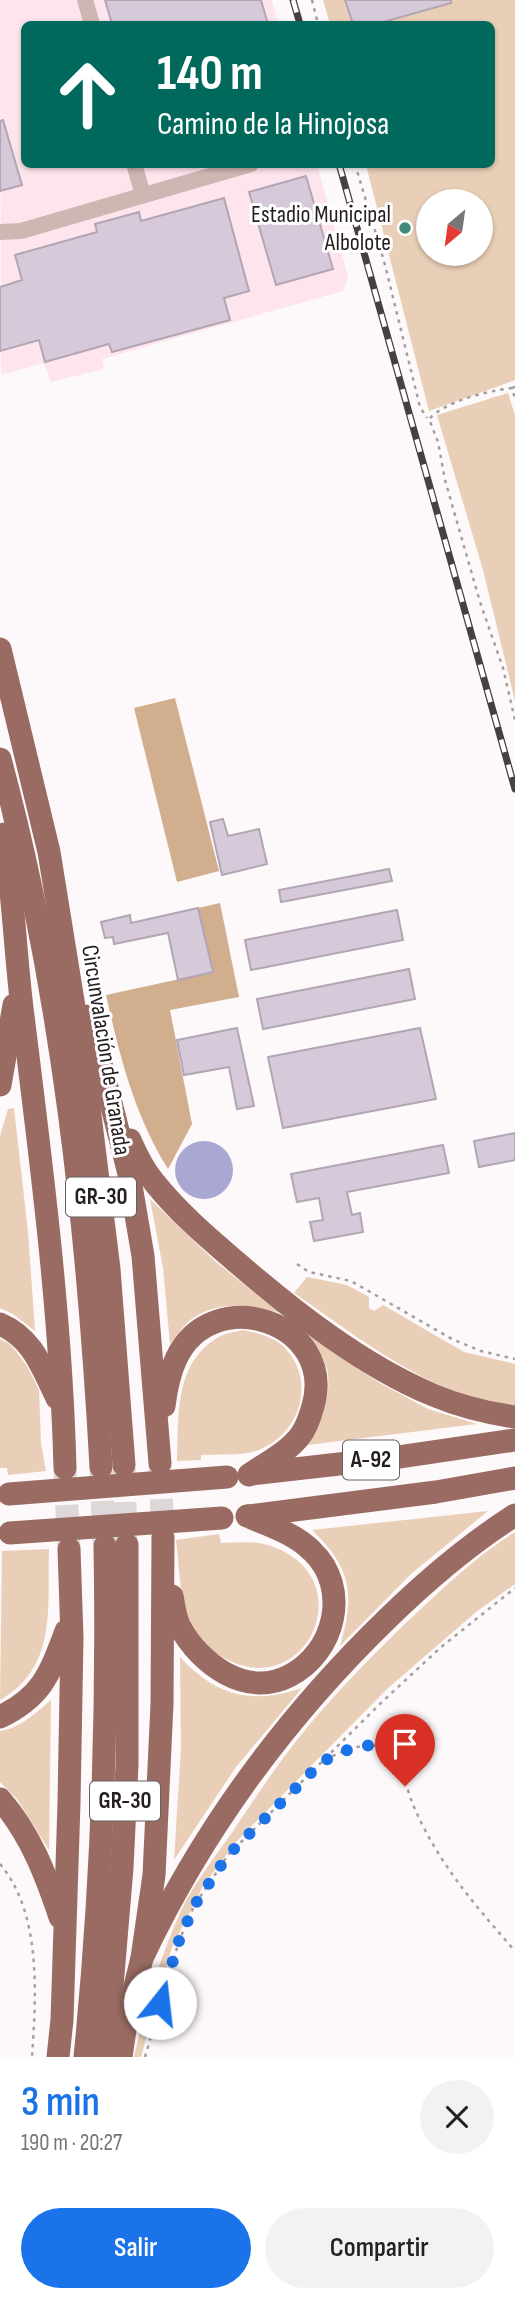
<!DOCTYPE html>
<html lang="es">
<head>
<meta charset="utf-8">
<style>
	body { margin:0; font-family:"Sofia Sans Condensed",sans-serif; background:#f2f2f2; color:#222; height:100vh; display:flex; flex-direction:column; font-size:26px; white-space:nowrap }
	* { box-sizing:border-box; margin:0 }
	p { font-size:23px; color:#767676 }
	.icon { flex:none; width:38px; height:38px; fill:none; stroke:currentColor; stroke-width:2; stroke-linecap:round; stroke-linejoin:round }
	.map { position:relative; height:2057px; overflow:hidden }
	.panel { display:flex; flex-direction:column; background:#fff; flex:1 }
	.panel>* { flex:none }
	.top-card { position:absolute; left:21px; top:21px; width:474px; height:147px; border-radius:10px; box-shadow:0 2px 5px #0004; background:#00695c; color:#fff; overflow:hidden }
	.needle { width:46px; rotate:209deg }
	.controls { position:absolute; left:416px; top:189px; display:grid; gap:14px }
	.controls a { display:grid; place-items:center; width:77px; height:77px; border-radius:50%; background:#fff; box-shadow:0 2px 5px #0004; font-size:35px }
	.pin { position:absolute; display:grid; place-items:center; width:60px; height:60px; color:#fff; margin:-72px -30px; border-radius:50% 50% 50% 0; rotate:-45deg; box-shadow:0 0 7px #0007 }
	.pin .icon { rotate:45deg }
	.me { position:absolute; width:77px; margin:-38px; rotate:16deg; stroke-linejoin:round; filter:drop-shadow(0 0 5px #0008) }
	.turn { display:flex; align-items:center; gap:24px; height:147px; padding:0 21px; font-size:32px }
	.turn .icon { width:91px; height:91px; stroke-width:2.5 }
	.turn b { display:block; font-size:49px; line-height:60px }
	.round { display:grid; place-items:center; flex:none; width:74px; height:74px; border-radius:37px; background:#f2f2f2 }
	.summary { display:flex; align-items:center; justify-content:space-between; height:119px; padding:0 21px }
	h1 { font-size:42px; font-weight:600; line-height:52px; color:#1a73e8 }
	.primary-button { display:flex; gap:14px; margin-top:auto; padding:14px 21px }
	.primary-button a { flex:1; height:80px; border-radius:42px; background:#1a73e8; color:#fff; font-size:28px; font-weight:600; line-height:80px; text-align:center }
	.primary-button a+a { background:#f2f2f2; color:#222 }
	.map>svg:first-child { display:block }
</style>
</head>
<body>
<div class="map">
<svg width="515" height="2057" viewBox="0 0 515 2057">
	<rect width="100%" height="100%" fill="#fdf8f9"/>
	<polygon fill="#fee5ed" points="0,0 272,0 278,24 24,24 24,164 317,165 348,277 343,291 102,359 104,369 51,382 44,363 1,375"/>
	<g fill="#e9cfb7" fill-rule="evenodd">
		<path d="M323 0H515V380L510 382 429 411 366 165 492 164V24H330ZM429 201H481V254H429Z"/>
		<polygon points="508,393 515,415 515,701 483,570 437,415"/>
		<polygon points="14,1108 28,1232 35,1331 13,1314 0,1308 0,1136 8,1109"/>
		<path d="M150 1199 216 1262 280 1313C252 1305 219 1300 193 1318 184 1324 177 1336 170 1344L163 1268Z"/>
		<path d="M307 1277 347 1285 369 1297V1308L374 1311 383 1305 464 1352 515 1364V1406C431 1397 361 1339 294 1293Z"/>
		<path d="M243 1330C257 1333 272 1336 283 1346 318 1380 300 1436 256 1451 240 1456 218 1454 201 1455V1460L177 1461C179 1416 174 1364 217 1338 224 1333 235 1332 243 1330Z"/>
		<path d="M307 1334 378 1382 428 1409 477 1424 307 1445C319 1423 333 1396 327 1369 324 1358 313 1345 307 1334Z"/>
		<polygon points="0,1339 11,1345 27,1366 39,1390 41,1443 46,1471 8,1475 7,1468 0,1468"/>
		<path d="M488 1511 412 1573 340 1646C355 1594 352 1569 312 1530Z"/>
		<path d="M515 1532V1584L476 1612 387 1689 236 1842 203 1886 172 1947 141 2057H134C145 2007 160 1957 181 1911 194 1883 215 1857 233 1831 254 1800 274 1769 297 1740 331 1697 370 1658 409 1620 442 1589 476 1556 515 1532Z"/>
		<path d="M219 1534 221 1543C234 1543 251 1541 264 1544 365 1571 310 1701 228 1660 218 1655 205 1647 198 1638 179 1612 180 1571 176 1540Z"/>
		<path d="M49 1549C47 1607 58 1667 0 1700L2 1551Z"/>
		<path d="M180 1657C216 1696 251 1705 302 1688L236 1767 174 1860 181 1749Z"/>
		<path d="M51 1700 49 1850 17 1799 0 1782V1731C19 1729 37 1712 51 1700Z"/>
	</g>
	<g fill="#d1ae8e">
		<polygon points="175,698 219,871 177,882 134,708"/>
		<path d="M220 903 239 997 170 1010 192 1124 168 1169C134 1114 120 1057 106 995L212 972 198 908Z"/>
	</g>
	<circle fill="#a8a8d2" cx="204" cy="1170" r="29"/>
	<g fill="#d6c9d9" stroke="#b2a5b4" stroke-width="2">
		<polygon points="105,0 261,0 268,24 112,24"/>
		<polygon points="345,0 451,0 451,3 376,24 353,24"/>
		<polygon points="3,120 22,185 0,191 0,121"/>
		<polygon points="306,176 333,269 276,285 249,192"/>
		<polygon points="224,198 249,291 224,298 230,320 112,352 109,344 45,362 39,340 0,351 0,287 22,280 15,255 97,232 95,224 139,212 141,221"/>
		<polygon points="223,819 228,836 259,829 267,864 222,875 210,822"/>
		<polygon points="389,869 392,881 281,902 279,890"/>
		<polygon points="198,908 213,972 178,980 168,933 114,944 113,937 105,938 101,922 130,915 131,923"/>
		<polygon points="397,910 403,940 251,970 245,940"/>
		<polygon points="409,969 415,999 263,1029 257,999"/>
		<polygon points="237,1028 254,1106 237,1109 229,1067 184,1075 177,1040"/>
		<polygon points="420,1028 436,1099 283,1128 268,1057"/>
		<polygon points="515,1133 515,1160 479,1167 474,1141"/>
		<polygon points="443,1145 449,1173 347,1192 352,1215 360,1213 363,1232 314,1241 310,1222 323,1220 319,1198 297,1202 291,1174"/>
	</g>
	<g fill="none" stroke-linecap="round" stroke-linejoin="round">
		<g stroke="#ddd7d8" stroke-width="23" stroke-dasharray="23 11" stroke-linecap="butt">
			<polyline points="160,1465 163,1538"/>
			<polyline points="101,1467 104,1544"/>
			<polyline points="124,1468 126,1542"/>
			<polyline points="65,1471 69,1549"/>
		</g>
		<g stroke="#a59fa0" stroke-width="2.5" stroke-dasharray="3.5 5" stroke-linecap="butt">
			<polyline points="312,0 318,24"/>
			<polyline points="355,164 384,261 420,407 427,418"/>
			<polyline points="515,387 512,388 515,399"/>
			<path d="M512 388C487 391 446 401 429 419L438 442 445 480 480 602 503 668 515 720"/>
			<polyline points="297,1264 309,1272 351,1281 452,1339 481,1351 515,1359"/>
			<path d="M325 1760C340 1752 370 1738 386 1750 400 1760 406 1786 412 1802 436 1861 474 1904 515 1951"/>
			<path d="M0 1864C42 1914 36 1996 32 2057"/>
			<polyline points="145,2057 179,1941 194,1906 228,1855 382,1702 440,1648 515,1588"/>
		</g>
		<g stroke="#ceb7b3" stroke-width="16">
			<polyline points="85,0 92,24"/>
			<polyline points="134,164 143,195"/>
			<polyline points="0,232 21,231 251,164"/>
		</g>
		<g stroke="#996b63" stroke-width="23">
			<polyline points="0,649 49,852 85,1075 109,1269 124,1465"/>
			<path d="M0 759C62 989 88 1229 101 1467"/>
			<path d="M4 834C13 891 15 950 22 1008 41 1161 61 1314 65 1468"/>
			<polyline points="89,1016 129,1174 143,1256 160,1463"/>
			<polyline points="0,1085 14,1005"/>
			<path d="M130 1140C136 1154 144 1170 154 1182 177 1211 206 1236 234 1260 292 1310 361 1365 433 1395 459 1406 487 1413 515 1417"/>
			<path d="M0 1324C33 1338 42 1368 57 1398"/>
			<path d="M164 1406C166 1390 169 1374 176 1359 212 1281 337 1322 313 1406 310 1417 307 1427 300 1436 288 1452 266 1463 249 1475"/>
			<polyline points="251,1474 392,1458 515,1440"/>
			<polyline points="248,1516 436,1492 515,1478"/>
			<path d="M172 1596C174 1606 175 1618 180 1627 200 1664 246 1698 289 1676 335 1653 351 1588 312 1551 294 1533 270 1526 247 1516"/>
			<path d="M0 1717C43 1696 50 1673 66 1631"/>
			<path d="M0 1799C30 1833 46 1875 60 1917"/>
			<path d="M142 1958C202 1831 287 1716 387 1619 427 1580 468 1545 515 1515"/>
			<polyline points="58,2057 62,2020 69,1803 72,1638 69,1549"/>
			<path d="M85 2057C102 1887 108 1717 105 1546"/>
			<polyline points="106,2057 122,1868 127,1765 127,1545"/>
			<polyline points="121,2057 126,2023 142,1958 154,1875 162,1704 163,1538"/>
		</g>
		<defs>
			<g id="rail">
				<polyline points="293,0 300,24"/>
				<polyline points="339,164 515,789"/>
			</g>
		</defs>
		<use href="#rail" stroke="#473f42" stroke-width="7"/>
		<use href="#rail" stroke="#fff" stroke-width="4.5" stroke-dasharray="13" stroke-linecap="butt"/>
		<g stroke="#996b63" stroke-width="23">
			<polyline points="9,1494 227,1477"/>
			<polyline points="10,1533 222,1518"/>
		</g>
	</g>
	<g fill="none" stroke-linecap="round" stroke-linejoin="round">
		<path stroke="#1a73e8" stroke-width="12" stroke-dasharray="0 21.6" d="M160 2003 179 1941 194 1906 228 1855 322 1762C338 1753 370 1737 387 1751 397 1759 401 1774 405 1786"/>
	</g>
	<circle fill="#44887c" stroke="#fff" stroke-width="2.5" cx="405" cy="228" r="7"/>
	<g text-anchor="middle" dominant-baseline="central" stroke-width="6" stroke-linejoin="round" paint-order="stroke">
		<g fill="#fff" stroke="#666163" stroke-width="2">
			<rect x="66" y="1177.5" width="70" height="39" rx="5"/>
			<rect x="343" y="1440.5" width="56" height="39" rx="5"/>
			<rect x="90" y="1781.5" width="70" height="39" rx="5"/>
		</g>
		<g font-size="23" font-weight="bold" fill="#251d20">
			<text x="101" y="1197">GR-30</text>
			<text x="371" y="1460">A-92</text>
			<text x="125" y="1801">GR-30</text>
		</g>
		<g font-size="24" fill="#251d20" stroke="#fff" text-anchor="end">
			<text x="391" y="214">Estadio Municipal<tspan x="391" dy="28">Albolote</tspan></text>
		</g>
		<g font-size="24" fill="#251d20" stroke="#fff">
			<text transform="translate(106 1050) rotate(81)">Circunvalación de Granada</text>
		</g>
	</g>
</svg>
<div class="controls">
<a><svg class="needle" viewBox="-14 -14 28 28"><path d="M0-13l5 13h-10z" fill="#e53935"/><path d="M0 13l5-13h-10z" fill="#767676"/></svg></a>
</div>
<div class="pin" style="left:405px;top:1786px;background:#d93025"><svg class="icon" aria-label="arrive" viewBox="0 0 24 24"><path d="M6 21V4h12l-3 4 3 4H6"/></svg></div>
<svg class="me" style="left:160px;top:2003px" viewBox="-20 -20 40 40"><circle r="19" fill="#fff"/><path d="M0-13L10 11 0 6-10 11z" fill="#1a73e8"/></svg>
<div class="top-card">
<div class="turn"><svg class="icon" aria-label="ahead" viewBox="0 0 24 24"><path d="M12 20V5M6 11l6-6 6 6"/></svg><div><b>140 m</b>Camino de la Hinojosa</div></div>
</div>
</div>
<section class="panel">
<div class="summary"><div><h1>3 min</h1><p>190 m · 20:27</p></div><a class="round"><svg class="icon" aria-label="close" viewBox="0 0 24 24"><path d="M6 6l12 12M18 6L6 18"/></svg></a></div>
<div class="primary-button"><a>Salir</a><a>Compartir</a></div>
</section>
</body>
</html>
